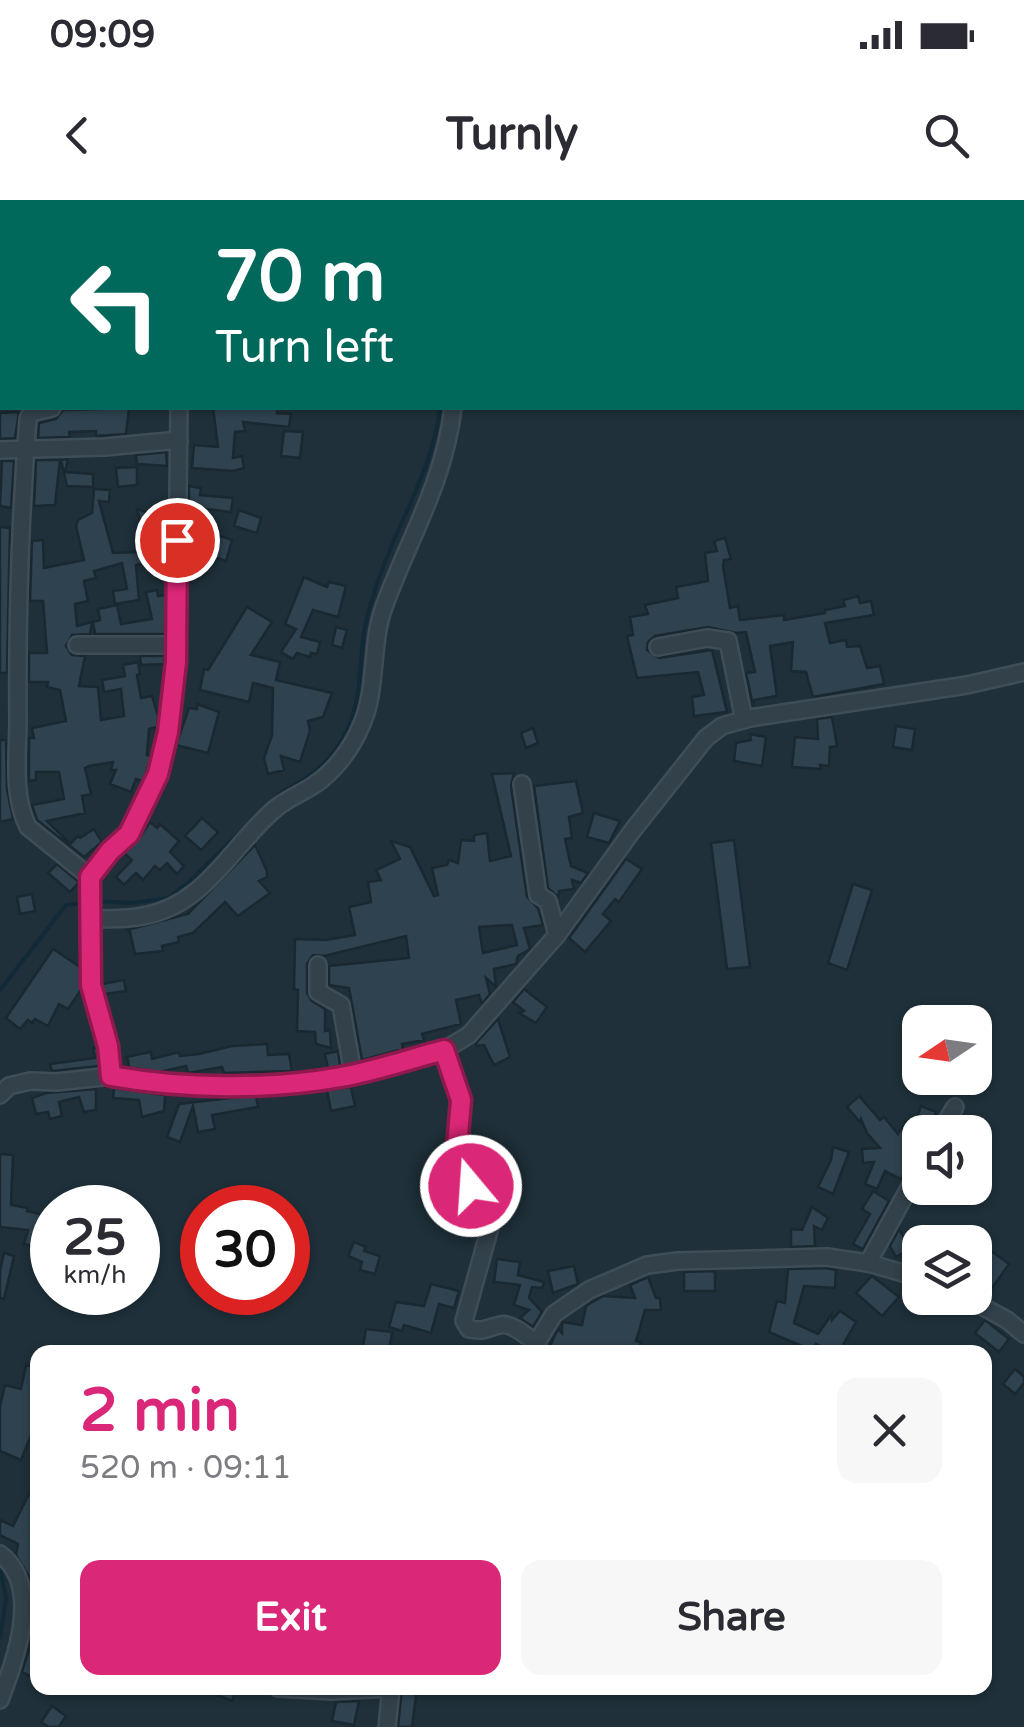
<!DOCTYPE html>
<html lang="en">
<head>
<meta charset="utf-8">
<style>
	body { margin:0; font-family:"Varela Round",sans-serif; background:#f7f7f7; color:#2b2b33; height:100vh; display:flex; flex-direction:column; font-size:38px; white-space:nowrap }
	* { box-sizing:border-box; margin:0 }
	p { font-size:32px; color:#7c7c81 }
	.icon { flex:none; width:55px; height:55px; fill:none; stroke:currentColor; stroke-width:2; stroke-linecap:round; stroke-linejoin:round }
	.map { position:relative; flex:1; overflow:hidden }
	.details { position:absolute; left:30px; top:1145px; width:962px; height:350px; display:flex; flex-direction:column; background:#fff; border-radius:20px; box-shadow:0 2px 8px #0004 }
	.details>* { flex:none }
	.banner { position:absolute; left:0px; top:0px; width:1025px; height:210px; box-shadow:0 2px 8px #0004; background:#00695c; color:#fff; overflow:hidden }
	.needle { width:65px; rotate:257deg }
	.tools { position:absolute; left:902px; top:805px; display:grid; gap:20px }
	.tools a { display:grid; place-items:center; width:90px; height:90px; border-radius:20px; background:#fff; box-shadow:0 2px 8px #0004; font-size:50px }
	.speed { position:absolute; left:30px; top:985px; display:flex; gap:20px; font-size:50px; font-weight:700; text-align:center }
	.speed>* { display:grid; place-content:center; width:130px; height:130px; border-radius:50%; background:#fff; box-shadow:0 2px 8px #0004; line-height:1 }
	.speed small { font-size:25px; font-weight:400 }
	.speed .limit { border:15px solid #d22; background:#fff; color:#111 }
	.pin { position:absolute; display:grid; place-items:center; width:85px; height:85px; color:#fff; margin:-42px; border:5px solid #fff; border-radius:50%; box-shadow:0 2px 10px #0007 }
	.me { position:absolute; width:110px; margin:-55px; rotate:342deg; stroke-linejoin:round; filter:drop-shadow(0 0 8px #0008) }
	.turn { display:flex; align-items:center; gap:35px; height:210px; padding:0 50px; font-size:45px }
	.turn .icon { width:130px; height:130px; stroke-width:2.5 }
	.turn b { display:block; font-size:70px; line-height:85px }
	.round { display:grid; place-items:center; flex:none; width:105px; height:105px; border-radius:20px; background:#f7f7f7 }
	.summary { display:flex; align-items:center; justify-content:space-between; height:170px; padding:0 50px }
	h1 { font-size:60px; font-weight:700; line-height:75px; color:#db2777 }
	.cta { display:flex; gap:20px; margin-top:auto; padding:20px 50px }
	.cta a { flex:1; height:115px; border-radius:20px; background:#db2777; color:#fff; font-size:40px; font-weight:700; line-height:115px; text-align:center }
	.cta a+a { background:#f7f7f7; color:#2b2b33 }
	.status { display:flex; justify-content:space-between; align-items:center; height:70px; padding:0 50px; background:#fff; direction:ltr }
	.status svg { height:28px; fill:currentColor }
	header { display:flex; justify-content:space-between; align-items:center; height:130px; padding:0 50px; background:#fff; font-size:45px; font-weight:700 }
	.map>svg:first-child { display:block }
</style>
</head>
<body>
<div class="status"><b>09:09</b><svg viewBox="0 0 49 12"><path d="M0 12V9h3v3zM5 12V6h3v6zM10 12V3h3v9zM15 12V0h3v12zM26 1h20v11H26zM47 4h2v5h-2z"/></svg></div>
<header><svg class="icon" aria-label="back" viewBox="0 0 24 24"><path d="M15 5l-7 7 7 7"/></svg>Turnly<svg class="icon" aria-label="search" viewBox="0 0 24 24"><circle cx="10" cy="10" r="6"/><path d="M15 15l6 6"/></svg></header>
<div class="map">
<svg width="1024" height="1527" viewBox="0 0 1024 1527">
	<rect width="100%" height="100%" fill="#1f303a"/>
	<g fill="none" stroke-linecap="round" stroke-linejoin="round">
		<g stroke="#122938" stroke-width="4">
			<polyline points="400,0 401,2"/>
			<path d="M95 701 132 703 168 698 189 682 283 591C313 577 333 560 347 530 362 499 359 465 364 432 366 417 372 402 376 387 395 327 433 271 440 208"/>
			<polyline points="0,790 66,705 86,703"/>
			<polyline points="0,1368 6,1398 0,1438"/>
		</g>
	</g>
	<g fill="#2e424f" stroke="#1a2831" stroke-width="2.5" fill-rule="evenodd">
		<polygon points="129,208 126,234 96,236 96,231 69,232 70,237 38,238 39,223 56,219 63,210"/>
		<polygon points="213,208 278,208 277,213 291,214 289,227 243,222 245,231 235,232 233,258 242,256 244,268 233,271 192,268 194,245 218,247"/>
		<polygon points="19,212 15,238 0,239 0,213"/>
		<polygon points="284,231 303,232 300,258 281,256"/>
		<polygon points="166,252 167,266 137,264 136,255"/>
		<polygon points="68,259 65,272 93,274 93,287 67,286 61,260"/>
		<polygon points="36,260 60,260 55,305 34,306"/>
		<polygon points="2,261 14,261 11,308 0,306"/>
		<polygon points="137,267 137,285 118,287 116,268"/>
		<polygon points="189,286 201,288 200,295 233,298 231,312 189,307"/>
		<polygon points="94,289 110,290 109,302 99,301 113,353 166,351 166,359 136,365 139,400 115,404 113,391 127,389 122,363 94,371 96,378 84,381 88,401 75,404 77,426 92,422 90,434 72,435 66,446 72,455 85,456 79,486 98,487 101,520 124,516 121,489 104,492 102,480 125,476 123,465 138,462 140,474 137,475 141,498 152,496 158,516 157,527 149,529 147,555 151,556 147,570 143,581 136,579 131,592 110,584 116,570 111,570 113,562 89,566 85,568 91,594 82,596 85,613 47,621 70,644 78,636 80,638 94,629 102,642 84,657 37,620 32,605 64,599 59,572 36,572 36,580 29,581 29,538 34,538 32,528 66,521 60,490 47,487 48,482 29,482 29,453 47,453 43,401 30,401 31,370 32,341 43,340 44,368 84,360 76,326 78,320 92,313"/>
		<polygon points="137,309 166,319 141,325"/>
		<polygon points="239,310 261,318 257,333 234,326"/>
		<polygon points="0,327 10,328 7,473 0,473"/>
		<polygon points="197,328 232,340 226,361 190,349"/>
		<polygon points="725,338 731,359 724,360 723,366 730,408 738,406 740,420 784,415 784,420 825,413 825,410 845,406 843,400 858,396 860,403 871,401 874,415 825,423 830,443 846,440 847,447 860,446 867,468 880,466 884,484 813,497 806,472 791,471 793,442 770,446 777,496 754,500 753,506 746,473 755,472 746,432 736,433 708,427 655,436 648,442 647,450 659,458 712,450 727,512 694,516 692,497 704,495 698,472 637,478 627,436 633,435 630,417 648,414 645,405 678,398 676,387 708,381 705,353 717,351 714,341"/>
		<polygon points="304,377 327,387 329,382 346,386 338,417 313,410 301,437 320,442 317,454 311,453 310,457 297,453 293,459 281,452 296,429 285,424"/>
		<polygon points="157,390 158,396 166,395 165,434 95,434 93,422 100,420 98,409 117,405 121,424 152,419 146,392"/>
		<polygon points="247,407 272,422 251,455 280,462 276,480 332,493 323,517 308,521 310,531 300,562 281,556 284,570 268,574 264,558 272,535 273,488 253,483 249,502 200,490 204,469 208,470"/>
		<polygon points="336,427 347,430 342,448 332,445"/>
		<polygon points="140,456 165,456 164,464 141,465"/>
		<polygon points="197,504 219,512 208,553 176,545 189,508 197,509"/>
		<polygon points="832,517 837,546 830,547 829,566 820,565 821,569 792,567 795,537 818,539 817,519"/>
		<polygon points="896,526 915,529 912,550 893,547"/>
		<polygon points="533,528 538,543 526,548 521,533"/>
		<polygon points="750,534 766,537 762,566 734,561 736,543 751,540"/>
		<polygon points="0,540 6,540 7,589 13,619 0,622"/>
		<path d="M514 573 511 586 527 697 538 708 543 725 524 728 530 749 518 756 516 764 494 769 496 787 486 778 490 794 482 804 479 795 456 800 461 824 422 834 424 840 402 844 403 849 362 860 349 788 329 785V766L409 758 406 736 324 756 313 755 307 764V793L312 801 325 809V831L330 830 331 848 316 844 315 832 297 831 298 790 294 789 295 739 326 740 355 735 349 707 371 702 368 682 381 680 376 670 400 659 391 641 410 647 434 696 438 695 432 668 447 665 449 660 458 663 461 640 474 641V635L487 633 490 661 511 656 492 574ZM512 725 517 745 483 753 479 727Z"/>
		<polygon points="576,581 583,613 569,617 572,638 565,639 571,666 588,673 581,683 572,680 574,689 559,691 558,697 548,688 534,586"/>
		<polygon points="594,613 620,621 609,643 587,637"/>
		<polygon points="202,618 218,632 201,650 185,636"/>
		<polygon points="150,622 157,628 160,624 179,641 170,652 184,666 177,674 167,663 160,670 155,666 143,680 136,673 124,685 116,677 132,660 124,653 138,640"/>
		<polygon points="734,640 750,767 727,769 711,643"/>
		<polygon points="255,645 267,671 267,677 259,681 270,693 238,716 225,702 193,733 178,737 179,742 162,746 163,751 135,754 130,732 127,730 188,714"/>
		<polygon points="626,659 642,669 619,702 615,699 603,714 611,721 585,752 569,738"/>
		<polygon points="57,664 79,682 70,692 48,673"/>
		<polygon points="853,684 872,690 847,770 828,763"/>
		<polygon points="32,694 35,711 20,714 17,697"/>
		<polygon points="53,749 80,767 81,790 68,809 59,804 48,826 35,819 32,823 28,820 20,829 6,818"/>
		<polygon points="124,780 126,791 105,794 102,784"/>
		<polygon points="524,789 547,807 536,823 519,813 524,811 513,802"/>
		<polygon points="498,819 510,857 494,865 484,845 477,846 476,843"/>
		<polygon points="267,844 268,855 289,854 292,871 224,873 222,867 188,873 186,866 159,872 126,867 129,866 127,857 140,854 151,852 152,859 179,852 180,856 199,854 232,846"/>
		<polygon points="93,848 97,848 99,866 52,871 50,864 95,858"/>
		<polygon points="338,851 340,866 328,868 325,854"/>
		<polygon points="351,887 355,906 331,911 327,890"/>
		<polygon points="114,888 165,895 164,911 142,917 139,900 113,898"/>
		<polygon points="96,889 96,910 84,912 79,897 59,902 62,916 50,919 48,912 36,914 32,898 46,893"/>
		<polygon points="256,895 258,907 212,915 215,929 198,932 193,906 180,942 167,937 179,904"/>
		<polygon points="859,896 880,920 884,917 898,934 906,921 914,926 921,906 936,912 928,932 920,932 919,957 911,962 901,979 885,971 877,989 865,984 874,962 863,963 862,949 880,948 867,933 861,919 860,922 847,907"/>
		<polygon points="975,946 989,954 975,977"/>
		<polygon points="833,947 849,952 833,994 818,987 831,960"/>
		<polygon points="0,954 13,955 11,1005 28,1008 27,1011 48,1016 41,1048 24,1044 28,1030 0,1027"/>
		<polygon points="944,988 959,988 951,1004 938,998"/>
		<polygon points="873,991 889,1001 863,1049 853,1044 870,1014 862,1009"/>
		<polygon points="812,1007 828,1018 822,1030 814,1026 815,1046 791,1047 791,1029 802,1030"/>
		<polygon points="899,1029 910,1049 896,1057 890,1046"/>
		<polygon points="354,1042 366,1047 364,1051 380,1056 375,1074 360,1070 362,1062 348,1056"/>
		<polygon points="991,1051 1009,1064 992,1088 975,1077"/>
		<polygon points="4,1053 14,1056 4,1099 0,1098 0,1071"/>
		<polygon points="497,1059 520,1062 518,1075 544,1082 542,1088 532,1087 529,1098 542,1112 533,1127 520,1118 529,1110 514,1105 520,1085 494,1082"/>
		<polygon points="574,1066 578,1084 553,1093 548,1071"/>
		<polygon points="826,1068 836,1070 835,1088 804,1086 794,1123 818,1134 832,1114 832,1120 840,1111 856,1122 839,1152 831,1152 816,1144 813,1151 769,1132 777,1101 785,1103 788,1069"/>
		<polygon points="715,1071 715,1091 684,1091 684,1072"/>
		<polygon points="872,1076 899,1097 882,1116 856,1093"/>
		<polygon points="648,1077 656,1098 660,1098 661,1110 645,1110 636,1141 641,1142 638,1152 547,1152 558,1129 562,1133 562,1122 582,1125 586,1106 603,1096 635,1098 630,1085"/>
		<polygon points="431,1084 459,1091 454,1108 439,1104 431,1133 404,1125 402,1131 389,1127 396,1102 424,1106"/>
		<polygon points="985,1120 1009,1139 999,1152 975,1133"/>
		<polygon points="366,1129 392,1132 389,1152 362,1152"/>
		<polygon points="26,1165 38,1168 38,1218 21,1260 0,1251 0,1206 5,1185 21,1189"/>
		<polygon points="1015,1169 1024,1177 1024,1183 1015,1194 1003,1184"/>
		<polygon points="38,1276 38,1379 31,1380 16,1355 18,1344 0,1335 0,1320 13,1326"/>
		<polygon points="37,1423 38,1423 38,1480 22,1472"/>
		<polygon points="199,1488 237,1488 232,1501"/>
		<polygon points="402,1488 417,1488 412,1527 398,1527"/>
		<polygon points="359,1501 354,1525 332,1521 336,1502"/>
		<polygon points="52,1506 66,1516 59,1527 49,1527 41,1522"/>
	</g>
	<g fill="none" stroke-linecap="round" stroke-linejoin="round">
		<defs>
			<g id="minor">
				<polyline points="161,0 161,2"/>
				<polyline points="415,0 415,2"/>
				<polyline points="0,104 2,104"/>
				<path d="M52 208 31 213 28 219C20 319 17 420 18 520 18 555 12 595 28 627L90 677"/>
				<polyline points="0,250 105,247 179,240"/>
				<polyline points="77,445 176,445"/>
				<polyline points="658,447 707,438 728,441 744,520"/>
				<polyline points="522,584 538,695 548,701 557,735"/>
				<path d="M90 719C107 718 126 720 143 716 206 705 231 646 276 608 287 599 302 593 314 585 334 572 352 548 361 526 378 489 370 445 384 407 409 338 444 283 453 208"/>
				<polyline points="318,765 318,792 341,805 353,874"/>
				<path d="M444 850 461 900 456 957 461 972 494 1013 464 1121 469 1129C487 1132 485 1128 500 1125 511 1122 528 1137 536 1143"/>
				<polyline points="111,876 108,846 91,785 90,677 109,651 129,634 143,611 158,573 168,532 176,461 179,208"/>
				<polyline points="0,895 9,886 30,881 57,882 111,876 180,886 305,882 343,877 444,850 469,835 557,735 633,630 706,538 722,526 750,518 967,485 1024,472"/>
				<polyline points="940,932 955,907"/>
				<polyline points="868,1063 920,968"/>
				<polyline points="967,1098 1007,1120 1024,1134"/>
				<polyline points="531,1152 554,1114 589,1090 647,1065 678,1061 827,1057 868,1063 920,1078"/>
				<path d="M0 1354C43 1386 15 1460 0 1500"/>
				<polyline points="278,1488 332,1491 391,1488"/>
				<polyline points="387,1527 391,1488"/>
			</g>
		</defs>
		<use href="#minor" stroke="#3f4d57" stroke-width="20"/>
		<use href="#minor" stroke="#33414b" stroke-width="15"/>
	</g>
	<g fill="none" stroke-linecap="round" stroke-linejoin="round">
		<defs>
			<path id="route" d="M177 340 176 462 168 532 158 574 129 634 110 651 90 677 91 785 108 846 111 876C183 889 269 890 341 877 375 871 410 859 444 850L461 900 456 958 471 986"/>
		</defs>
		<use href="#route" stroke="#8e194d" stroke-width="25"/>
		<use href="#route" stroke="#db2777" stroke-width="18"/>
	</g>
</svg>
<div class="tools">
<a><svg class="needle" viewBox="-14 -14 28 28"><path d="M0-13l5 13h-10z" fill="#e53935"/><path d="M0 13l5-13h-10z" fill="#7c7c81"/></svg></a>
<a><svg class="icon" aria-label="sound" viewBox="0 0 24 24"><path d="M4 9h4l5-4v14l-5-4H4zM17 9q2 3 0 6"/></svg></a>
<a><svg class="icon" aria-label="layers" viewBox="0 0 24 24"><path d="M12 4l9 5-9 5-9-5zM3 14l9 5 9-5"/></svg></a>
</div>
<div class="speed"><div>25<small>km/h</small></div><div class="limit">30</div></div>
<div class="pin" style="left:177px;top:340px;background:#d93025"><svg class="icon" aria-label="arrive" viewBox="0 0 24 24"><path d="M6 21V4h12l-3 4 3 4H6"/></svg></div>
<svg class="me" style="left:471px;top:986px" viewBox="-20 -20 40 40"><circle r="17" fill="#db2777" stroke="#fff" stroke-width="3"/><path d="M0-11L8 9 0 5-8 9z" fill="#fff"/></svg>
<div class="banner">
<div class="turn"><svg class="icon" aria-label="left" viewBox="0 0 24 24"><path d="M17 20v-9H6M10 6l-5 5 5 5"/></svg><div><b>70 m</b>Turn left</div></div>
</div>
<section class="details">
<div class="summary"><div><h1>2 min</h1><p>520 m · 09:11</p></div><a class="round"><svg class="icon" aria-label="close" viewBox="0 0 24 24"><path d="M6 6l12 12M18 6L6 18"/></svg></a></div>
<div class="cta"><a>Exit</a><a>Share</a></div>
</section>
</div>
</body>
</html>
